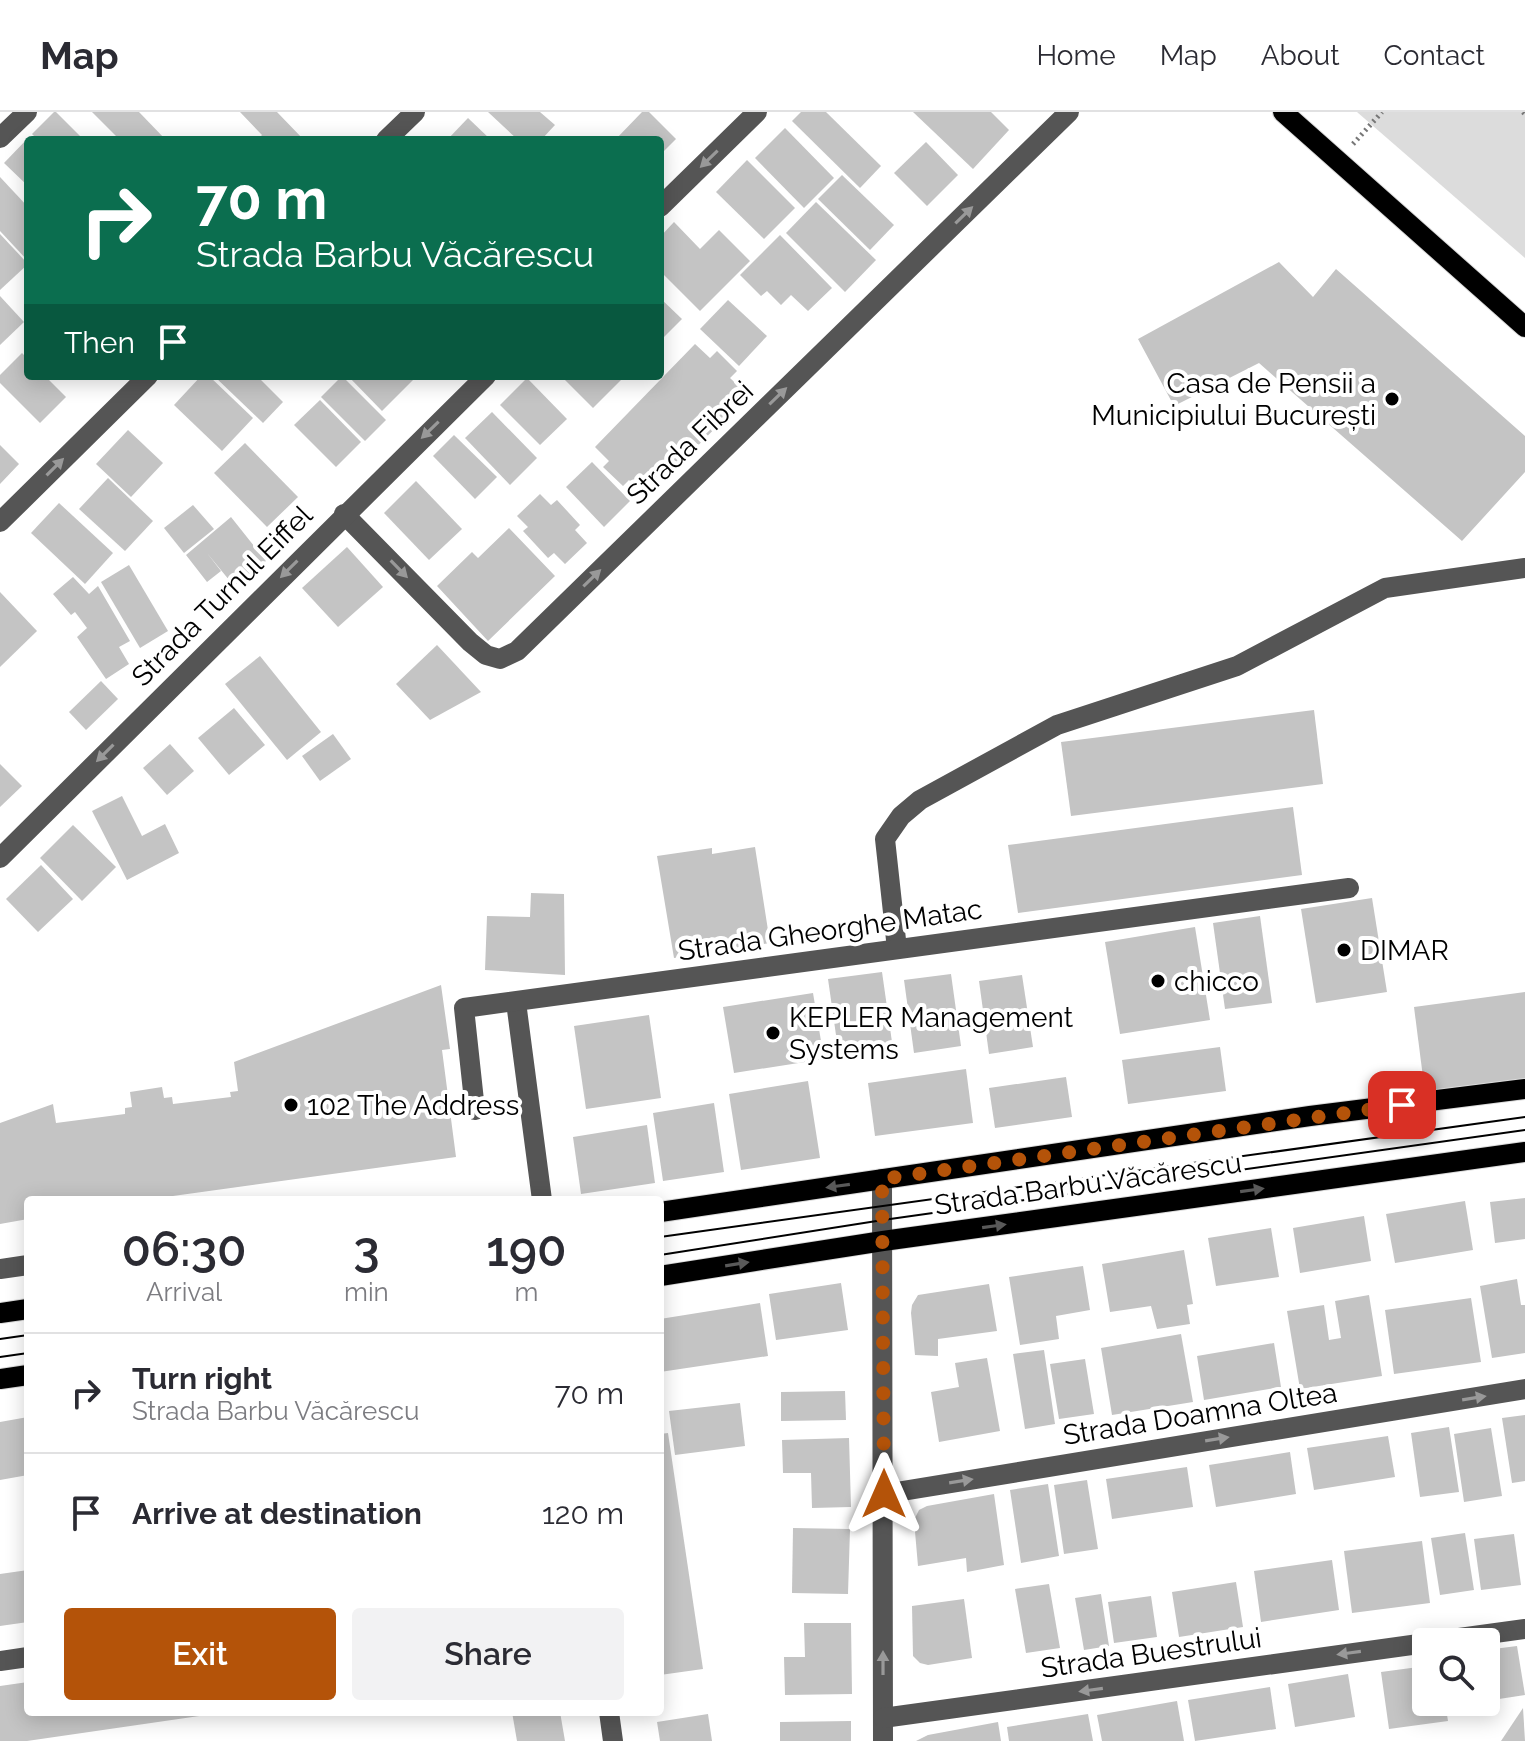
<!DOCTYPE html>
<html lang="en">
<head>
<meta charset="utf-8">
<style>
	body { margin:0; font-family:Raleway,sans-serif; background:#f2f2f3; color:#2b2b33; height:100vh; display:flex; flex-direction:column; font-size:30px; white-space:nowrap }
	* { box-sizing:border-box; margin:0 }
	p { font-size:26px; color:#7c7c81 }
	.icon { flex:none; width:44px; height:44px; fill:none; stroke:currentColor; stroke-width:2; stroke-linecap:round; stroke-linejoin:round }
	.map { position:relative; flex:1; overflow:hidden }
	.panel { position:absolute; left:24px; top:1084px; width:640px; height:520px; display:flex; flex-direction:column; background:#fff; border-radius:8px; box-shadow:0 4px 20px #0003 }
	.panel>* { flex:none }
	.banner { position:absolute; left:24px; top:24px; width:640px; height:244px; border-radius:8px; box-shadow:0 4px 20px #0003; background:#0b6e4f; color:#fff; overflow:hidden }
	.controls { position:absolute; left:1412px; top:1516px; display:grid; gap:16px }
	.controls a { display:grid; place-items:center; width:88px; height:88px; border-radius:8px; background:#fff; box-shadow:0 4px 20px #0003; font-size:40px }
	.pin { position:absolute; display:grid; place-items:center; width:68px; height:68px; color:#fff; margin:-34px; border-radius:16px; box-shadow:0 4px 12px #0006 }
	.me { position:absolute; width:88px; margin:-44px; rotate:0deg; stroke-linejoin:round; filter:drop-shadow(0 0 6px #0008) }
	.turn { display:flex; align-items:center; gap:28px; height:168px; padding:0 40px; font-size:36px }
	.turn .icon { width:104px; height:104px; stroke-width:2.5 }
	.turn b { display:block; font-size:56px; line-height:68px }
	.then { display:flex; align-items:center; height:76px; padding:0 40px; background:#0003; gap:16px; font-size:30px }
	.eta { display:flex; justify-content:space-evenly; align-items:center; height:136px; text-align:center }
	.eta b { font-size:48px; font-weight:600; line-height:56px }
	.button { display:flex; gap:16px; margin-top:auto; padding:16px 40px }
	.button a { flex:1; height:92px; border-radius:8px; background:#b45309; color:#fff; font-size:32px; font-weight:600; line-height:92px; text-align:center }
	.button a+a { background:#f2f2f3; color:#2b2b33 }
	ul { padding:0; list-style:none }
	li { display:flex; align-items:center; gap:24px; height:120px; padding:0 40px; border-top:2px solid #e1e1e2 }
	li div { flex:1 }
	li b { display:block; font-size:30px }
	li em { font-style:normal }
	header { display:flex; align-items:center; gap:48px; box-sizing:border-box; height:112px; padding:0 40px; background:#fff; border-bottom:2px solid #e1e1e2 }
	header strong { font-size:38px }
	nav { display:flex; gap:44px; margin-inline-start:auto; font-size:28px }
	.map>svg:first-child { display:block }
</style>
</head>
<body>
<header>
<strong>Map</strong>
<nav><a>Home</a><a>Map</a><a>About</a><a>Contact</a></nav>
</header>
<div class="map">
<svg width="1525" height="1629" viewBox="0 0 1525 1629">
	<rect width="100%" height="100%" fill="#fff"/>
	<polygon fill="#dcdcdc" points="1357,0 1525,0 1525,146"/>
	<g fill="#c4c4c4">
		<polygon points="54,0 56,0 84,28 38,28 32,22"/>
		<polygon points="92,0 139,0 166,28 120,28"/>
		<polygon points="240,0 277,0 304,28 257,28 262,23"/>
		<polygon points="488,0 540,0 555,13 541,28 518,28"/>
		<polygon points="642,0 649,0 676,27 660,43 660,28 615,28"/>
		<polygon points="801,0 826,0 881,54 860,76 792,9"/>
		<polygon points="913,0 991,0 1009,18 973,57"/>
		<polygon points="468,6 491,28 447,28"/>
		<polygon points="785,16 834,66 804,96 755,46"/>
		<polygon points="30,24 34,28 28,28 28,74 4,51"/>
		<polygon points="926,30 958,63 927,94 894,61"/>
		<polygon points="747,48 795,96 764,127 716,80"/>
		<polygon points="842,63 894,113 870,138 818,87"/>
		<polygon points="0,65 28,95 28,149 0,119"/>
		<polygon points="816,90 876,148 845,180 786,121"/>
		<polygon points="674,110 700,137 719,118 750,149 700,199 660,159 660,125"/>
		<polygon points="0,122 28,152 0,178"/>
		<polygon points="780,123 832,176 808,199 791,183 781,193 767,179 761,184 740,163"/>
		<polygon points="1279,150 1313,185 1336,157 1525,324 1525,360 1462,429 1259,251 1174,294 1138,227"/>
		<polygon points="0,184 24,210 0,233"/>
		<polygon points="660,186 682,207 660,229"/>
		<polygon points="728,188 767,224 739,254 700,217"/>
		<polygon points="695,232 710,246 717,239 737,259 730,266 748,283 646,386 629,368 623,374 603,355 609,349 595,335"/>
		<polygon points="22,241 28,247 28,264 45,264 66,285 40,311 0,271 0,263"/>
		<polygon points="201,264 209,264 253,306 222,339 174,293"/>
		<polygon points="214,264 257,264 283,290 263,311"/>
		<polygon points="342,264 386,308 365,329 321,285"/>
		<polygon points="348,264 417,264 382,299"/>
		<polygon points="561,264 625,264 593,296"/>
		<polygon points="527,266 567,307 540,333 500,293"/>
		<polygon points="320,288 361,330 336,355 294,313"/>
		<polygon points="492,300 537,346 510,373 465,326"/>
		<polygon points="128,318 163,351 131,385 96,352"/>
		<polygon points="454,323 497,365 475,387 433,344"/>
		<polygon points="245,331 298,385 267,415 214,361"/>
		<polygon points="0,333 19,352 0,372"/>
		<polygon points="592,350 630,389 604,415 566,375"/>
		<polygon points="108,366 153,409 125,439 79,397"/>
		<polygon points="416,369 462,417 429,448 384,401"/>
		<polygon points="540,382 551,393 557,388 580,413 575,418 587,431 565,452 554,441 548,446 523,419 528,415 517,404"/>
		<polygon points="59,391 113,441 85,472 31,421"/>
		<polygon points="193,393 214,417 184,441 164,416"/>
		<polygon points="231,405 266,449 234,474 207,441 221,459 207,470 186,443"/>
		<polygon points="509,416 555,464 488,529 437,474 472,440 478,446"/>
		<polygon points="347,435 383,475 338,515 302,476"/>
		<polygon points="129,453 168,519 140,536 101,470"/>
		<polygon points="73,465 89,482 98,474 130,529 119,535 129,552 106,567 77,525 87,516 75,500 71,503 53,482"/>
		<polygon points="0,480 37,519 0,555"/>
		<polygon points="437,533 481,580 430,608 396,572"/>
		<polygon points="260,544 321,620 287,648 225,572"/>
		<polygon points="101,569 118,587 86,618 69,600"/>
		<polygon points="234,596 265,633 229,663 198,626"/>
		<polygon points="1314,598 1323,672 1071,704 1061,630"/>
		<polygon points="333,622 351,647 320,669 302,644"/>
		<polygon points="170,632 194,659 167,683 143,656"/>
		<polygon points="0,652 22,674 0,695"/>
		<polygon points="122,684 142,724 165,712 179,741 127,768 92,699"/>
		<polygon points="1293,695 1302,763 1018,801 1008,733"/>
		<polygon points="73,713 116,755 82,789 40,746"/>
		<polygon points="755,735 770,831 674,846 657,744 712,736 712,742"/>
		<polygon points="41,753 73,787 38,820 6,787"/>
		<polygon points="531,781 564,782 565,863 485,858 487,804 530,805"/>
		<polygon points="1372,786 1387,880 1316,891 1301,797"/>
		<polygon points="1260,804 1272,891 1225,897 1213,811"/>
		<polygon points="1195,815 1210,908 1120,922 1105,830"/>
		<polygon points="882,860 893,937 839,944 828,867"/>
		<polygon points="951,862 961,934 914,941 904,868"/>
		<polygon points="1022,863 1033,935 989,942 979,869"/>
		<polygon points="441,873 450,937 442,938 456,1045 144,1088 28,1088 28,1107 0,1112 0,1011 53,992 56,1011 125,1002 125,996 132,995 130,980 162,975 164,986 172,985 173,992 231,985 230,980 238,979 234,950"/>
		<polygon points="1525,880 1525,968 1425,981 1414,895"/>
		<polygon points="813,881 824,947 734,961 723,895"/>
		<polygon points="649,903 661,986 586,997 574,914"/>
		<polygon points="1220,935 1226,979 1128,992 1122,948"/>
		<polygon points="966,957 973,1011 875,1024 868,971"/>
		<polygon points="1066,965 1072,1005 995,1016 989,976"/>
		<polygon points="808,969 820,1046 741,1058 729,982"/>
		<polygon points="714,991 724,1060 663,1069 653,1001"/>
		<polygon points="647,1013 655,1071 581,1082 573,1025"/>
		<polygon points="1525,1086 1525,1127 1495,1131 1490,1090"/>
		<polygon points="1465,1089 1473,1138 1395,1151 1386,1102"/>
		<polygon points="1364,1104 1371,1149 1300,1161 1293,1116"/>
		<polygon points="1271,1116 1279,1165 1216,1174 1208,1126"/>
		<polygon points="1184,1138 1193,1192 1187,1193 1190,1212 1157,1217 1151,1194 1110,1200 1102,1152"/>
		<polygon points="1083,1154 1090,1198 1056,1204 1059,1227 1020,1233 1009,1165"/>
		<polygon points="1517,1167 1521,1193 1525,1193 1525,1241 1492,1246 1480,1174"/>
		<polygon points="841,1171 848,1218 776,1228 769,1182"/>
		<polygon points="989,1172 997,1219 938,1227 938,1244 915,1243 911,1201 912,1193 918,1183"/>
		<polygon points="1369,1183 1382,1264 1300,1277 1287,1199 1324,1193 1329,1228 1341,1226 1335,1189"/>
		<polygon points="1471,1186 1481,1250 1394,1262 1385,1198"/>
		<polygon points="760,1191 768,1244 660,1260 660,1207"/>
		<polygon points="1181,1222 1193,1290 1112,1303 1101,1236"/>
		<polygon points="1274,1231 1281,1275 1204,1288 1197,1244"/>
		<polygon points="1044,1238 1055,1312 1025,1317 1013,1242"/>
		<polygon points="987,1246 1000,1319 939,1330 931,1280 959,1275 955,1251"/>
		<polygon points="1085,1247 1094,1302 1059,1307 1050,1252"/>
		<polygon points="845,1279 846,1308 781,1309 781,1280"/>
		<polygon points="740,1291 745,1334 675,1343 669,1299"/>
		<polygon points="1525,1303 1525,1369 1512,1371 1502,1306"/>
		<polygon points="28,1305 28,1363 0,1368 0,1310"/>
		<polygon points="1449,1315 1459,1380 1420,1385 1411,1321"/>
		<polygon points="1491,1316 1502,1384 1464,1390 1454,1322"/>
		<polygon points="668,1321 703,1557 660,1563 660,1322"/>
		<polygon points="1388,1324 1395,1365 1314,1378 1307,1336"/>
		<polygon points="849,1326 851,1395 812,1396 811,1361 783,1361 782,1328"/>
		<polygon points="1290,1340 1296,1382 1216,1395 1209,1353"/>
		<polygon points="1187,1355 1193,1395 1112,1407 1106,1367"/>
		<polygon points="1087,1368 1098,1437 1064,1442 1054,1373"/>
		<polygon points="1048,1372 1059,1444 1021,1451 1010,1378"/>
		<polygon points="994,1382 1004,1453 967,1460 966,1446 918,1454 914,1408 919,1398 927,1394"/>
		<polygon points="793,1416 850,1417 848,1482 792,1481"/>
		<polygon points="1465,1421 1474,1478 1440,1483 1431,1426"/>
		<polygon points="1514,1422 1521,1473 1481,1478 1474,1427"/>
		<polygon points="1422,1429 1430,1491 1352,1501 1344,1439"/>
		<polygon points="1332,1448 1339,1498 1261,1510 1254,1459"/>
		<polygon points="28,1458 28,1510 0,1514 0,1462"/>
		<polygon points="1236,1470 1243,1515 1179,1525 1172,1480"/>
		<polygon points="1049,1472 1060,1536 1026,1541 1015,1477"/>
		<polygon points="1101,1482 1109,1534 1084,1538 1075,1486"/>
		<polygon points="1151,1484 1157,1525 1114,1531 1108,1490"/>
		<polygon points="964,1487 972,1546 928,1553 920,1551 913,1544 912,1494"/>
		<polygon points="804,1511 851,1511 852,1582 785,1583 784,1545 805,1545"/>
		<polygon points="1517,1534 1525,1583 1486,1589 1486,1538"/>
		<polygon points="1426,1554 1426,1590 1445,1590 1448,1609 1389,1617 1381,1560"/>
		<polygon points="1348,1562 1355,1605 1295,1615 1288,1572"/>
		<polygon points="28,1570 28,1600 213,1602 27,1629 0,1629 0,1574"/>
		<polygon points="1270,1575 1276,1617 1195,1629 1188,1588"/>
		<polygon points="1177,1589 1184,1629 1102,1629 1097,1603"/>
		<polygon points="1523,1596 1525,1629 1501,1629"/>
		<polygon points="512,1600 560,1600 565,1629 517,1629"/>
		<polygon points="708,1602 712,1629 660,1629 657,1610"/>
		<polygon points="1088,1602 1093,1629 1009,1629 1007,1615"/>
		<polygon points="851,1609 851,1629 780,1629 780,1610"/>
		<polygon points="998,1610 1001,1629 916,1629 928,1623"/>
	</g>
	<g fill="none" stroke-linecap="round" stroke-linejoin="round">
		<defs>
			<g id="major">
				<polyline points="1283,0 1525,215"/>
				<polyline points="660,1100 1310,1004 1525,977"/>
				<polyline points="660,1164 883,1129 1525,1040"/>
				<polyline points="0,1201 28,1197"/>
				<polyline points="0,1267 28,1263"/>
			</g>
		</defs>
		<use href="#major" stroke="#dbdbdb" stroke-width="22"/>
		<g stroke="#777" stroke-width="5" stroke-dasharray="2 4" stroke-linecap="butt">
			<polyline points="1523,0 1525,2"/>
			<polyline points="1353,32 1382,0"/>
			<polyline points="594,1087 594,1088"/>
		</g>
		<g stroke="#555" stroke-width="20">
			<polyline points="0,26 27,0"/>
			<polyline points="386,28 415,0"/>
			<polyline points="660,95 757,0"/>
			<polyline points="344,402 470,530 486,543 500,547 517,539 1069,0"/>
			<polyline points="0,410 148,264"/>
			<polyline points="0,746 486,264"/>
			<polyline points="897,837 885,727 901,704 920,688 1057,613 1237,554 1385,476 1525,456"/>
			<polyline points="516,890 542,1088"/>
			<polyline points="475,998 464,896 1349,776"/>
			<polyline points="882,1067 883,1629"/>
			<polyline points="0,1157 28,1153"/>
			<polyline points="884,1382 1525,1277"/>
			<polyline points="1430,1530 1525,1517"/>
			<polyline points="0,1549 28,1545"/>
			<polyline points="609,1600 613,1629"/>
			<polyline points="883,1606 1426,1531"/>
		</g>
		<use href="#major" stroke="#000" stroke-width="20"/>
		<g stroke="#000" stroke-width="2">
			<polyline points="660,1125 1525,1005"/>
			<polyline points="660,1143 883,1108 1525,1018"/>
			<polyline points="0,1227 28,1223"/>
			<polyline points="0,1245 28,1241"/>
		</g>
	</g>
	<defs><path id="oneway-solid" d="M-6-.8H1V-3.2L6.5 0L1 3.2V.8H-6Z" transform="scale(2)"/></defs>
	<g fill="#999">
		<use href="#oneway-solid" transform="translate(709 47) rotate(136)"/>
		<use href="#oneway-solid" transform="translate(964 103) rotate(-44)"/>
		<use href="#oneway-solid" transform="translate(778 284) rotate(-44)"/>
		<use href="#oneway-solid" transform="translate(430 318) rotate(136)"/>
		<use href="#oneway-solid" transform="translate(55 355) rotate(-45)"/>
		<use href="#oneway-solid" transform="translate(289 457) rotate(135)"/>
		<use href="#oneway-solid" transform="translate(399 457) rotate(46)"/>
		<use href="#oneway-solid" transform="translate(592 466) rotate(-44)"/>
		<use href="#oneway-solid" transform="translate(105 641) rotate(135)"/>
		<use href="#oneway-solid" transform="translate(1474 1286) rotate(-9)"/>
		<use href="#oneway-solid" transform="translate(1217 1327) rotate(-9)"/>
		<use href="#oneway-solid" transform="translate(961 1369) rotate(-9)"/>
		<use href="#oneway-solid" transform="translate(1349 1541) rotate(172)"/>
		<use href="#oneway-solid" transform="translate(883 1551) rotate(-90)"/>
		<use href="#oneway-solid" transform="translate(1091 1578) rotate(172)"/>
	</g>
	<g fill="#595959">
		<use href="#oneway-solid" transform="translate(838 1074) rotate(172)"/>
		<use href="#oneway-solid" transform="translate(1252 1078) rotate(-8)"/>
		<use href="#oneway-solid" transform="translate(994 1114) rotate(-8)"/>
		<use href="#oneway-solid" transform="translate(737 1152) rotate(-9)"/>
	</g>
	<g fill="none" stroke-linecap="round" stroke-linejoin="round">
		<polyline stroke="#b45309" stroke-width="14" stroke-dasharray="0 25.2" points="884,1382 882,1067 1402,993"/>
	</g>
	<g fill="#000" stroke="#fff" stroke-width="3">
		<circle cx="1392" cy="287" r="8"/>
		<circle cx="1344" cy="838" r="8"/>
		<circle cx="1158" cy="869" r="8"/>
		<circle cx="773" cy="921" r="8"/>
		<circle cx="291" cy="993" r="8"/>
	</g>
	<g text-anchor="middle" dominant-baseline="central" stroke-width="8" stroke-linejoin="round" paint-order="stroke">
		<g font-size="28" fill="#000" stroke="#fff" text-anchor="start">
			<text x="1376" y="271" text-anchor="end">Casa de Pensii a<tspan x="1376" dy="32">Municipiului București</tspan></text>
			<text x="1360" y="838">DIMAR</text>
			<text x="1174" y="869">chicco</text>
			<text x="789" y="905">KEPLER Management<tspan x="789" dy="32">Systems</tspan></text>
			<text x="307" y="993">102 The Address</text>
		</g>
		<g font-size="28" fill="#000" stroke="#fff">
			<text transform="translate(690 331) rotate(-44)">Strada Fibrei</text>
			<text transform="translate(222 484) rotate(-45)">Strada Turnul Eiffel</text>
			<text transform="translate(830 818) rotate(-8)">Strada Gheorghe Matac</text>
			<text transform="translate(1088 1072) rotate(-8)">Strada Barbu Văcărescu</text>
			<text transform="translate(1200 1302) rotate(-9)">Strada Doamna Oltea</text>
			<text transform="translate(1151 1541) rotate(-8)">Strada Buestrului</text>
		</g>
	</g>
</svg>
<div class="controls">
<a><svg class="icon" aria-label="search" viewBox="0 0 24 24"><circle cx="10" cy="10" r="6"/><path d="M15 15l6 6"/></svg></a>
</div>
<div class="pin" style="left:1402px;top:993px;background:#d93025"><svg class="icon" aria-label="arrive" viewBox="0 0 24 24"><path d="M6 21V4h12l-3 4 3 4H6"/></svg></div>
<svg class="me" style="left:884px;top:1382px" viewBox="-20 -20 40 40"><path d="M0-17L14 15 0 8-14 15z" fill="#b45309" stroke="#fff" stroke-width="4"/></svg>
<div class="banner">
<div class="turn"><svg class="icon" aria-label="right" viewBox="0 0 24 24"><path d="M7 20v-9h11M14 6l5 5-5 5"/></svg><div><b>70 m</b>Strada Barbu Văcărescu</div></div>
<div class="then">Then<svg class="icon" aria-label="arrive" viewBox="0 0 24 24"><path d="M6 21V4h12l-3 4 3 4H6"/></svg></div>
</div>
<section class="panel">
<div class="eta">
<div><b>06:30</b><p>Arrival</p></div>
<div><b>3</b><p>min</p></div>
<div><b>190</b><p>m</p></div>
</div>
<ul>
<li><svg class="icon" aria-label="right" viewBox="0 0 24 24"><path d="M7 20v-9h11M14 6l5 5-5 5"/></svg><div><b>Turn right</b><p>Strada Barbu Văcărescu</p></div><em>70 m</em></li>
<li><svg class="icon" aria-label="arrive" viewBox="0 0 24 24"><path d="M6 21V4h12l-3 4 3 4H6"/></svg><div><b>Arrive at destination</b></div><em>120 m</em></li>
</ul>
<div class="button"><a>Exit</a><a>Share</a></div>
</section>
</div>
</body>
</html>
